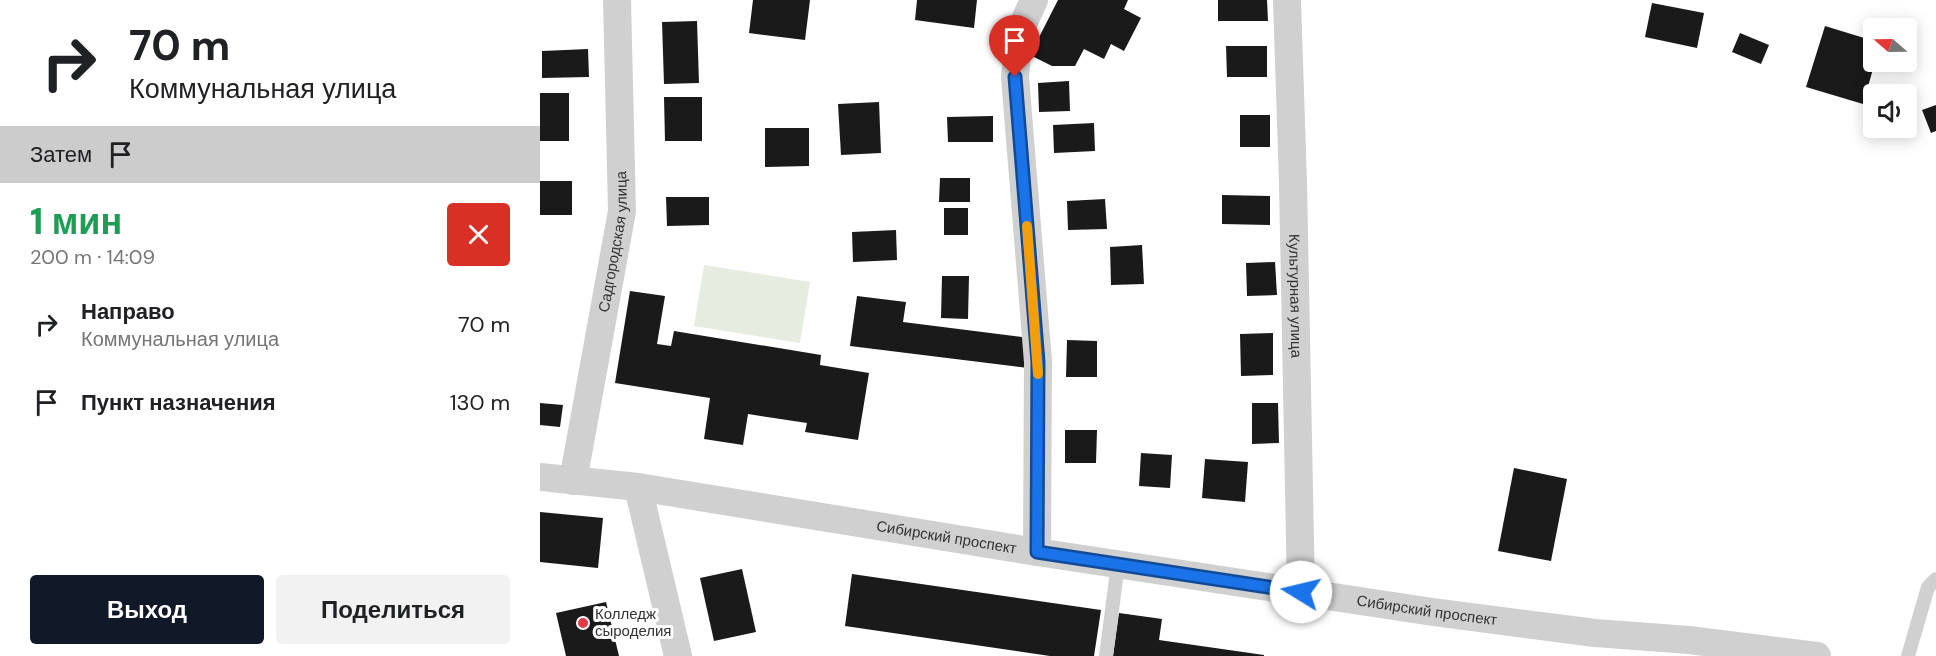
<!DOCTYPE html>
<html lang="ru">
<head>
<meta charset="utf-8">
<style>
	body { margin:0; font-family:"DM Sans",sans-serif; background:#f2f2f2; color:#202124; height:100vh; display:flex; flex-direction:column; font-size:22px; white-space:nowrap }
	* { box-sizing:border-box; margin:0 }
	p { font-size:20px; color:#757577 }
	.icon { flex:none; width:33px; height:33px; fill:none; stroke:currentColor; stroke-width:2; stroke-linecap:round; stroke-linejoin:round }
	.map { position:relative; flex:1; overflow:hidden }
	.details { display:flex; flex-direction:column; background:#fff; width:540px }
	.details>* { flex:none }
	.guide { background:#fff; color:#202124; overflow:hidden }
	.needle { width:39px; rotate:290deg }
	.fabs { position:absolute; left:1323px; top:18px; display:grid; gap:12px }
	.fabs a { display:grid; place-items:center; width:54px; height:54px; border-radius:6px; background:#fff; box-shadow:0 3px 15px #0003; font-size:30px }
	.pin { position:absolute; display:grid; place-items:center; width:51px; height:51px; color:#fff; margin:-62px -26px; border-radius:50% 50% 50% 0; rotate:-45deg; box-shadow:0 0 6px #0007 }
	.pin .icon { rotate:45deg }
	.me { position:absolute; width:66px; margin:-33px; rotate:279deg; stroke-linejoin:round; filter:drop-shadow(0 0 4px #0008) }
	.turn { display:flex; align-items:center; gap:21px; height:126px; padding:0 30px; font-size:27px }
	.turn .icon { width:78px; height:78px; stroke-width:2.5 }
	.turn b { display:block; font-size:42px; line-height:51px }
	.then { display:flex; align-items:center; height:57px; padding:0 30px; background:#0003; gap:12px; font-size:22px }
	.round { display:grid; place-items:center; flex:none; width:63px; height:63px; border-radius:6px; background:#f2f2f2 }
	.summary { display:flex; align-items:center; justify-content:space-between; height:102px; padding:0 30px }
	h1 { font-size:36px; font-weight:800; line-height:45px; color:#1e9e55 }
	.action { display:flex; gap:12px; margin-top:auto; padding:12px 30px }
	.action a { flex:1; height:69px; border-radius:6px; background:#111827; color:#fff; font-size:24px; font-weight:800; line-height:69px; text-align:center }
	.action a+a { background:#f2f2f2; color:#202124 }
	ul { padding:0; list-style:none }
	li { display:flex; align-items:center; gap:18px; height:78px; padding:0 30px }
	li div { flex:1 }
	li b { display:block; font-size:22px }
	li em { font-style:normal }
	main { display:flex; flex:1; min-height:0 }
	.map>svg:first-child { display:block }
</style>
</head>
<body>
<main>
<section class="details">
<div class="guide">
<div class="turn"><svg class="icon" aria-label="right" viewBox="0 0 24 24"><path d="M7 20v-9h11M14 6l5 5-5 5"/></svg><div><b>70 m</b>Коммунальная улица</div></div>
<div class="then">Затем<svg class="icon" aria-label="arrive" viewBox="0 0 24 24"><path d="M6 21V4h12l-3 4 3 4H6"/></svg></div>
</div>
<div class="summary"><div><h1>1 мин</h1><p>200 m · 14:09</p></div><a class="round" style="background:#d93025;color:#fff"><svg class="icon" aria-label="close" viewBox="0 0 24 24"><path d="M6 6l12 12M18 6L6 18"/></svg></a></div>
<ul>
<li><svg class="icon" aria-label="right" viewBox="0 0 24 24"><path d="M7 20v-9h11M14 6l5 5-5 5"/></svg><div><b>Направо</b><p>Коммунальная улица</p></div><em>70 m</em></li>
<li><svg class="icon" aria-label="arrive" viewBox="0 0 24 24"><path d="M6 21V4h12l-3 4 3 4H6"/></svg><div><b>Пункт назначения</b></div><em>130 m</em></li>
</ul>
<div class="action"><a>Выход</a><a>Поделиться</a></div>
</section>
<div class="map">
<svg width="1396" height="656" viewBox="0 0 1396 656">
	<rect width="100%" height="100%" fill="#fff"/>
	<polygon fill="#e6ecdf" points="164,265 270,282 260,343 154,326"/>
	<g fill="#1a1a1a">
		<polygon points="213,0 270,0 265,40 209,33"/>
		<polygon points="377,0 437,0 434,28 375,20"/>
		<polygon points="518,0 588,0 584,9 601,18 584,51 571,44 564,59 544,49 535,66 512,66 490,55"/>
		<polygon points="678,0 727,0 728,21 678,21"/>
		<polygon points="1112,3 1164,13 1157,48 1105,37"/>
		<polygon points="157,21 159,83 124,84 122,22"/>
		<polygon points="1285,26 1334,41 1334,62 1335,62 1323,104 1266,87"/>
		<polygon points="1200,33 1229,45 1221,64 1192,52"/>
		<polygon points="686,46 727,46 727,77 687,77"/>
		<polygon points="48,49 49,77 2,78 2,51"/>
		<polygon points="529,81 530,111 499,112 498,83"/>
		<rect x="0" y="93" width="29" height="48"/>
		<polygon points="124,97 162,97 162,141 125,141"/>
		<polygon points="339,102 341,153 301,155 298,104"/>
		<polygon points="1396,105 1396,131 1391,133 1382,110"/>
		<rect x="700" y="115" width="30" height="32"/>
		<polygon points="453,116 453,142 408,142 407,117"/>
		<polygon points="554,123 555,151 514,153 513,125"/>
		<polygon points="225,128 269,128 269,166 225,167"/>
		<polygon points="400,178 430,178 430,202 399,202"/>
		<rect x="0" y="181" width="32" height="34"/>
		<polygon points="682,195 730,196 730,225 682,224"/>
		<polygon points="126,197 169,197 169,225 127,226"/>
		<polygon points="565,199 567,229 528,230 527,201"/>
		<rect x="404" y="208" width="24" height="27"/>
		<polygon points="356,230 357,260 313,262 312,232"/>
		<polygon points="602,245 604,284 571,285 570,247"/>
		<polygon points="735,262 737,295 707,296 706,263"/>
		<polygon points="402,276 429,276 428,319 401,318"/>
		<polygon points="90,291 125,296 117,344 131,346 134,331 281,355 280,365 329,373 318,440 265,432 267,423 208,414 203,445 164,439 170,398 75,383"/>
		<polygon points="317,296 366,302 363,322 490,338 488,368 310,346"/>
		<polygon points="733,333 733,375 701,376 700,334"/>
		<polygon points="527,340 557,341 557,377 526,377"/>
		<polygon points="0,403 23,405 20,427 0,425"/>
		<polygon points="712,403 738,403 739,443 712,444"/>
		<polygon points="525,430 557,430 556,463 525,463"/>
		<polygon points="601,453 632,455 630,488 599,486"/>
		<polygon points="665,459 708,462 705,502 662,498"/>
		<polygon points="974,468 1027,479 1011,561 958,551"/>
		<polygon points="0,512 63,518 58,568 0,562"/>
		<polygon points="202,569 216,632 174,641 160,578"/>
		<polygon points="312,574 561,610 554,656 510,656 305,626"/>
		<polygon points="66,602 79,656 26,656 16,613"/>
		<polygon points="579,613 622,619 619,640 724,655 724,656 573,656"/>
	</g>
	<g fill="none" stroke-linecap="round" stroke-linejoin="round">
		<g stroke="#d0d0d0" stroke-width="14">
			<polyline points="566,656 578,564"/>
			<polyline points="1368,656 1388,587 1396,579"/>
		</g>
		<g stroke="#d0d0d0" stroke-width="28">
			<polyline points="494,0 479,33 475,77 498,362 497,552"/>
			<path id="s1" d="M747 0 753 183 761 592"/>
			<path id="s2" d="M0 477 98 487 497 552 893 612 1055 633 1149 640 1277 656"/>
			<path id="s3" d="M33 481 82 211 77 0"/>
			<polyline points="98,487 138,656"/>
		</g>
	</g>
	<g fill="none" stroke-linecap="round" stroke-linejoin="round">
		<defs>
			<polyline id="route" points="475,77 498,362 497,552 761,592"/>
		</defs>
		<use href="#route" stroke="#114b97" stroke-width="15"/>
		<use href="#route" stroke="#1a73e8" stroke-width="10"/>
		<polyline stroke="#f59e0b" stroke-width="10" points="487,226 498,374"/>
	</g>
	<circle fill="#e63946" stroke="#fff" stroke-width="2" cx="43" cy="623" r="6"/>
	<g text-anchor="middle" dominant-baseline="central" stroke-width="6" stroke-linejoin="round" paint-order="stroke">
		<g font-size="15" fill="#333" stroke="#fff">
			<text stroke="none"><textPath href="#s3" startOffset="243">Садгородская улица</textPath></text>
			<text stroke="none"><textPath href="#s1" startOffset="296">Культурная улица</textPath></text>
			<text stroke="none"><textPath href="#s2" startOffset="411">Сибирский проспект</textPath></text>
			<text stroke="none"><textPath href="#s2" startOffset="897">Сибирский проспект</textPath></text>
		</g>
		<g font-size="15" fill="#333" stroke="#fff" text-anchor="start">
			<text x="55" y="614">Колледж<tspan x="55" dy="17">сыроделия</tspan></text>
		</g>
	</g>
</svg>
<div class="fabs">
<a><svg class="needle" viewBox="-14 -14 28 28"><path d="M0-13l5 13h-10z" fill="#e53935"/><path d="M0 13l5-13h-10z" fill="#757577"/></svg></a>
<a><svg class="icon" aria-label="sound" viewBox="0 0 24 24"><path d="M4 9h4l5-4v14l-5-4H4zM17 9q2 3 0 6"/></svg></a>
</div>
<div class="pin" style="left:475px;top:77px;background:#d93025"><svg class="icon" aria-label="arrive" viewBox="0 0 24 24"><path d="M6 21V4h12l-3 4 3 4H6"/></svg></div>
<svg class="me" style="left:761px;top:592px" viewBox="-20 -20 40 40"><circle r="19" fill="#fff"/><path d="M0-13L10 11 0 6-10 11z" fill="#1a73e8"/></svg>
</div>
</main>
</body>
</html>
